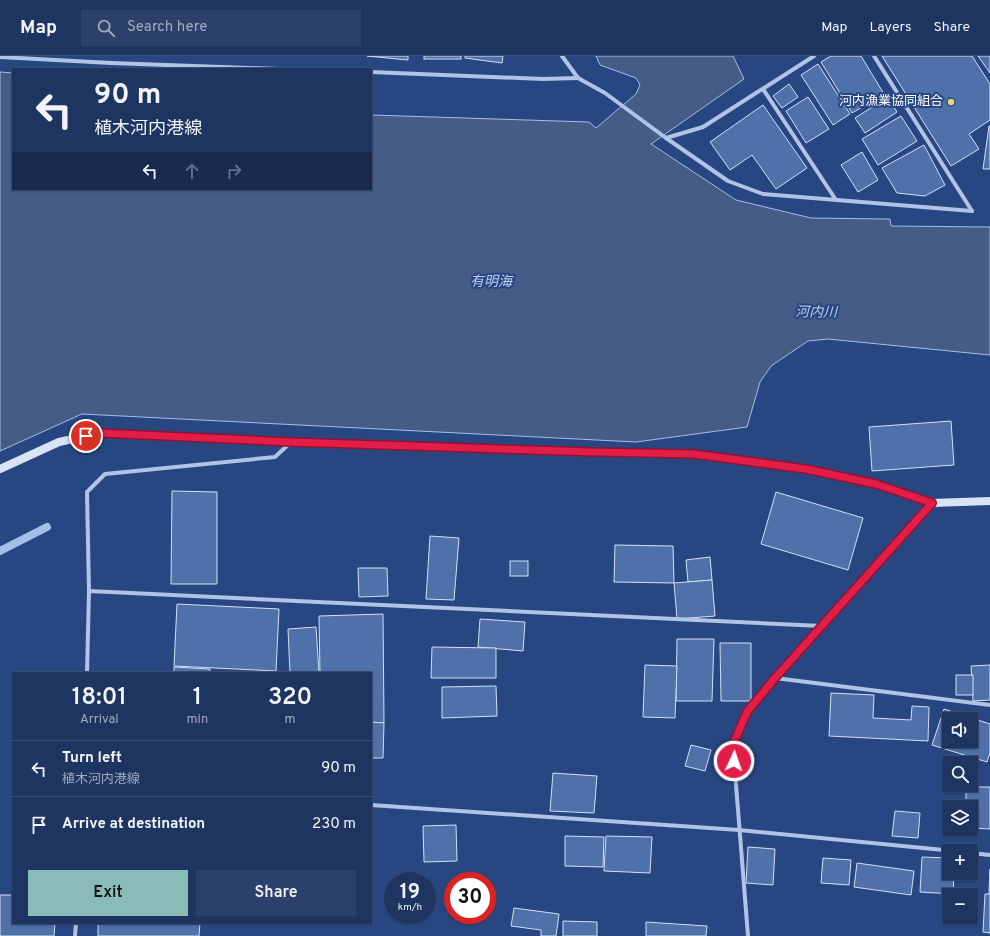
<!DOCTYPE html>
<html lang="en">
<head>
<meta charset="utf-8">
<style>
	body { margin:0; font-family:Overpass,"Noto Sans JP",sans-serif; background:#2b406b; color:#f1f3f6; height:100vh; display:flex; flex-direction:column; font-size:15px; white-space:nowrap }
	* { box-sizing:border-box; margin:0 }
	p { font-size:13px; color:#a1abbe }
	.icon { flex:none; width:22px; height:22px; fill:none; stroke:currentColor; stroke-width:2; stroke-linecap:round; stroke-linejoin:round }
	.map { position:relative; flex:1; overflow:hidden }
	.side { position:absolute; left:12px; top:616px; width:360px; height:252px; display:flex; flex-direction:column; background:#1e3562; border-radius:0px; box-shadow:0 1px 3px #0004,0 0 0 1px #3c5077 }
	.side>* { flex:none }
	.top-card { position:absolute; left:12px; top:12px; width:360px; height:122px; border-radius:0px; box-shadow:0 1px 3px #0004,0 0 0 1px #3c5077; background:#1e3562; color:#f1f3f6; overflow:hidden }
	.fabs { position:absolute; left:942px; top:656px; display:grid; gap:8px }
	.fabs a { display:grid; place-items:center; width:36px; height:36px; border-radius:0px; background:#1e3562; box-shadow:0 1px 3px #0004,0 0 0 1px #3c5077; font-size:20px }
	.speed { position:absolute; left:384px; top:816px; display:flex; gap:8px; font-size:20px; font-weight:700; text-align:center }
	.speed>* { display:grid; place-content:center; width:52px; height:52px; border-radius:50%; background:#1e3562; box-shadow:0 1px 3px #0004,0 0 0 1px #3c5077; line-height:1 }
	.speed small { font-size:10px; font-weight:400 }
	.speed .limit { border:6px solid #d22; background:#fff; color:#111 }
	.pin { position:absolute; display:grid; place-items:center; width:34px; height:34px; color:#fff; margin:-17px; border:2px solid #fff; border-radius:50%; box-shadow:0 1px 4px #0007 }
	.me { position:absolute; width:44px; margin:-22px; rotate:3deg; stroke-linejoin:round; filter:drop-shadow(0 0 3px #0008) }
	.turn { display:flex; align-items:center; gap:14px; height:84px; padding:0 16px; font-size:18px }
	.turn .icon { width:52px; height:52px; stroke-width:2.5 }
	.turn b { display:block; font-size:28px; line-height:34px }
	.lanes { display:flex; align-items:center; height:38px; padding:0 16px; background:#0003; justify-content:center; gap:20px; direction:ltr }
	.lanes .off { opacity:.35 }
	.eta { display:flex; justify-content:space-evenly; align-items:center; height:68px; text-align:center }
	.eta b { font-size:24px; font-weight:600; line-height:28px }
	.action { display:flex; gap:8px; margin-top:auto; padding:8px 16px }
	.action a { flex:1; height:46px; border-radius:0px; background:#8bbbb9; color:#111; font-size:16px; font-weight:600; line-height:46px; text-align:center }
	.action a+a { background:#2b406b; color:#f1f3f6 }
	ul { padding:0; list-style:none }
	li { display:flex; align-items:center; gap:12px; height:56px; padding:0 16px; border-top:1px solid #3c5077 }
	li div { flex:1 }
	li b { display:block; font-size:15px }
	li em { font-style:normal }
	header { display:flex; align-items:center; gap:24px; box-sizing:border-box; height:56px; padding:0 20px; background:#1e3562; border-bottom:1px solid #3c5077 }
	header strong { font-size:19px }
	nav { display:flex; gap:22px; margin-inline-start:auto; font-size:14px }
	.search { width:280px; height:36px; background:#2b406b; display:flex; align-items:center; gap:10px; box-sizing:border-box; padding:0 14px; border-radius:0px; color:#a1abbe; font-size:15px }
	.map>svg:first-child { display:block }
</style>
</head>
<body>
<header>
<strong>Map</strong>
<div class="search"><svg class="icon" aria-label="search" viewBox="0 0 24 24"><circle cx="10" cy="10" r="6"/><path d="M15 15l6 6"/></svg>Search here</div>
<nav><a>Map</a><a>Layers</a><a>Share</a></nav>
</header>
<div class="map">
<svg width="990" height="880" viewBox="0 0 990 880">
	<rect width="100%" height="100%" fill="#284782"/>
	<polygon fill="#455c86" stroke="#a5bee7" points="596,0 733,0 744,23 651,88 736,144 811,162 890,163 891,170 990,171 990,299 828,283 808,285 771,310 760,326 747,371 636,386 82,358 0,395 0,16 13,17 13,133 371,133 371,59 589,66 596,72 636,38 640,29 636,22 600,9"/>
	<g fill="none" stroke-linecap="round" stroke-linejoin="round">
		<polyline stroke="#a5bee7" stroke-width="8" points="0,495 47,471"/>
	</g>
	<g fill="#5070aa" stroke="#d3e0f5" fill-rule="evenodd">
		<polygon points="367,0 408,0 408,4"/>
		<rect x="424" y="0" width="37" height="3"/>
		<polygon points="465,0 503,0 502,7 465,2"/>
		<polygon points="831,0 861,0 884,38 852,57 821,6"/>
		<polygon points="882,0 972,0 990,28 990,64 969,78 979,93 951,110"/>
		<polygon points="978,0 990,0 990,17"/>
		<polygon points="818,8 850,58 833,69 801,19"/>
		<polygon points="789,28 798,41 782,52 773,40"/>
		<polygon points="808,41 829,73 806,87 786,55"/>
		<polygon points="888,41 897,56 865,77 855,62"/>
		<polygon points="763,49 807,112 776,133 752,99 730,114 710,86"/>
		<polygon points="901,60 917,85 878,109 862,83"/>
		<polygon points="989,70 990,70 990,113 983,113"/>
		<polygon points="924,89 945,129 925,140 897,137 882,112"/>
		<polygon points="862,96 878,124 858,136 841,109"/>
		<polygon points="951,365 954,409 872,415 869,371"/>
		<polygon points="172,435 217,436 217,528 171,528"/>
		<polygon points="776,436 863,462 848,514 761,488"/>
		<polygon points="430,480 459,482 454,544 426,543"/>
		<polygon points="615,489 673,490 674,527 614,526"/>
		<polygon points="710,501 712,524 688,526 686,504"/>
		<rect x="510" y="505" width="18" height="15"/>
		<polygon points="358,512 387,512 388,540 359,541"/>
		<polygon points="712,524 715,560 677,563 674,527"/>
		<polygon points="177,548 279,553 276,615 174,610"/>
		<polygon points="383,558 384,667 371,667 371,617 320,617 319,560"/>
		<polygon points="480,563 525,566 523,595 478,591"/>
		<polygon points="316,571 319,617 290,617 288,573"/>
		<polygon points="677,583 714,583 712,645 676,645"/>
		<polygon points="720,587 751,587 751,645 721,645"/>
		<polygon points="432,591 496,592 496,622 431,622"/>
		<polygon points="645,609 677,610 675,662 643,661"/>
		<polygon points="990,609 990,644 973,645 971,610"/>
		<polygon points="174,611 210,613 210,617 174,617"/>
		<rect x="956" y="619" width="17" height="20"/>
		<polygon points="496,630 497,660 442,662 442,631"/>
		<polygon points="831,637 874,639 873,662 911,664 912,650 929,651 928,685 829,680"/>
		<path d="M944 653 990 668V697L987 706 932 689ZM949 663H971V685H949Z"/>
		<polygon points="371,666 384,667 383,702 371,702"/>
		<polygon points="691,689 711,694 705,715 685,710"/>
		<polygon points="553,717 597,720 594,757 550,755"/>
		<polygon points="966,731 990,731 990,773 971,772 971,751 966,751"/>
		<polygon points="895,755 920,757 918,782 892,780"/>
		<polygon points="456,769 457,805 424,806 423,770"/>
		<polygon points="565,780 604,781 603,811 565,810"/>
		<polygon points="606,780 652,781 650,817 604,815"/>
		<polygon points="748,791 775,793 773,829 746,827"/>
		<polygon points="922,801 949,802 949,817 954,817 953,838 920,836"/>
		<polygon points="823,802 851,804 849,829 821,827"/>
		<polygon points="857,807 914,815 911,839 854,831"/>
		<polygon points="990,813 990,877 983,876 985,838 989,838"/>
		<polygon points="0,839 13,839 13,867 55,867 54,880 0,880"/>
		<polygon points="514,852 559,858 556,880 541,880 541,874 511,870"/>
		<polygon points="563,865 597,866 597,880 563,880"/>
		<polygon points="646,866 707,870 706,880 646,880"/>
		<polygon points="98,867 200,867 199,880 98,880"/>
	</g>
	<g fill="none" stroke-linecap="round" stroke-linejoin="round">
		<g stroke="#b0c4e6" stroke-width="4">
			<polyline points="562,0 578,22 605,37 666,82 728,125 763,138 972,155"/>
			<polyline points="874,0 972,155"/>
			<polyline points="0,1 111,7 280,13"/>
			<polyline points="371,16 543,23 578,22"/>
			<polyline points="763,33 836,144"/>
			<polyline points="666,82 703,71 814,0"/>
			<polyline points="89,535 822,570"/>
			<polyline points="87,617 89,535 87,436 105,418 275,401 290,387"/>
			<polyline points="775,622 990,649"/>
			<polyline points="371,749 739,774 954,795"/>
			<polyline points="971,797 990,799"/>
			<polyline points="75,880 76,867"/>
			<polyline points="748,880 733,691 747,656 775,622 932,447"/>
		</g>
		<polyline stroke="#d9e3f6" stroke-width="8" points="0,413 59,386 100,377 291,386 594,396 694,398 806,413 876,428 932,447 990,445"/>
	</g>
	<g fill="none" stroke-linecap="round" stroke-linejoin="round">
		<defs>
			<polyline id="route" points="86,380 100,377 291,386 594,396 694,398 806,413 876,428 932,447 775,622 747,656 732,691 734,705"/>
		</defs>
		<use href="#route" stroke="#92132f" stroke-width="10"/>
		<use href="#route" stroke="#e11d48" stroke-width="7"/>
	</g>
	<circle fill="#eed576" stroke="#284782" stroke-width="1.5" cx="951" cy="46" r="4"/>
	<g text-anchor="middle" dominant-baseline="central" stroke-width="4" stroke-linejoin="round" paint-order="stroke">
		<g font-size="13" fill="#fff" stroke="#284782" text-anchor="end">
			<text x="943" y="46">河内漁業協同組合</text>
		</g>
		<g font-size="14" font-style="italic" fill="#bbceee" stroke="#284782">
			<text x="491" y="226">有明海</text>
			<text transform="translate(816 257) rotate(1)">河内川</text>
		</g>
	</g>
</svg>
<div class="fabs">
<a><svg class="icon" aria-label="sound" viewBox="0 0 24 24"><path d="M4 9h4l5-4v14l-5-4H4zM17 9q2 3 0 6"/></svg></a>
<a><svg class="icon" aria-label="search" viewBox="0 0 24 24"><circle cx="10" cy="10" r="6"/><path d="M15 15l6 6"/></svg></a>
<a><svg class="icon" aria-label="layers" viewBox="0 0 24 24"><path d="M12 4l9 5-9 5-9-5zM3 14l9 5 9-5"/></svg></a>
<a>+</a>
<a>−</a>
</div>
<div class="speed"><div>19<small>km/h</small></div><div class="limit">30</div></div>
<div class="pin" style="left:86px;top:380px;background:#d93025"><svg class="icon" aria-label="arrive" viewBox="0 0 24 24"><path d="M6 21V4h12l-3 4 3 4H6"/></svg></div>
<svg class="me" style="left:734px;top:705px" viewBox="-20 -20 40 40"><circle r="17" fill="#e11d48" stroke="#fff" stroke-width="3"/><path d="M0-11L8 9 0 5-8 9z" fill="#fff"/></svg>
<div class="top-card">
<div class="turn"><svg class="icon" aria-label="left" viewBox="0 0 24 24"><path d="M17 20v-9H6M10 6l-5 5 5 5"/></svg><div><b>90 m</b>植木河内港線</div></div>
<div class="lanes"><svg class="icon" aria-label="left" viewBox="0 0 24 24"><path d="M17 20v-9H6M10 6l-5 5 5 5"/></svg><svg class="icon off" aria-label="ahead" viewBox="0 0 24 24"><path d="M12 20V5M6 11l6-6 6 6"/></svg><svg class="icon off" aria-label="right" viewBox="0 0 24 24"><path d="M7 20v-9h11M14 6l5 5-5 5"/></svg></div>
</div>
<section class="side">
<div class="eta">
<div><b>18:01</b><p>Arrival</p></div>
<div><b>1</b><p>min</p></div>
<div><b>320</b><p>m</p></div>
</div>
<ul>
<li><svg class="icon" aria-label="left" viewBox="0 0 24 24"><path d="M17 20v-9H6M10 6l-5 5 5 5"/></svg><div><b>Turn left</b><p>植木河内港線</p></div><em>90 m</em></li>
<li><svg class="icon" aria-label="arrive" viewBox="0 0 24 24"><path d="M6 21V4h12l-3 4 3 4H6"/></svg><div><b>Arrive at destination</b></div><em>230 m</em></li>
</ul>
<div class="action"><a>Exit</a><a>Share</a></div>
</section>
</div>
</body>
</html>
